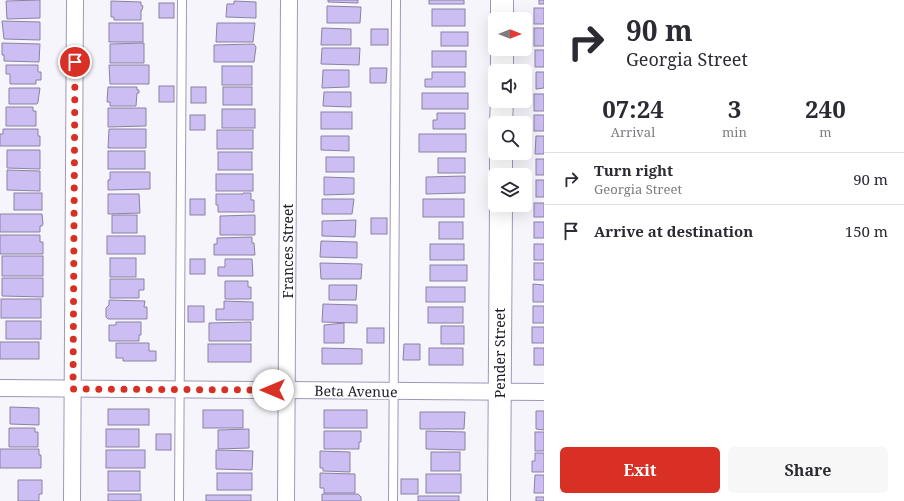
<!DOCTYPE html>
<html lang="en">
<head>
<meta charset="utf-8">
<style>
	body { margin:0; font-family:"Noto Serif",serif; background:#f7f7f7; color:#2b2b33; height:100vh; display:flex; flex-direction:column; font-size:15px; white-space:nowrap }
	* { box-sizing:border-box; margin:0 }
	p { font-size:13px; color:#7c7c81 }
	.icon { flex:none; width:22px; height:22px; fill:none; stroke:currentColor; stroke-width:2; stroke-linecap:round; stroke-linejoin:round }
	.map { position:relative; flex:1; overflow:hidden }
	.sheet { display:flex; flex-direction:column; background:#fff; width:360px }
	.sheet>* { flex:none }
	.hud { background:#fff; color:#2b2b33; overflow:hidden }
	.needle { width:26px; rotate:90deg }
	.buttons { position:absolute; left:488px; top:12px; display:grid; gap:8px }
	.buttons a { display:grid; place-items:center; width:44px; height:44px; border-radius:6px; background:#fff; box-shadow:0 4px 16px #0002; font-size:20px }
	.pin { position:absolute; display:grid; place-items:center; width:34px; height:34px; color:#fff; margin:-17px; border:2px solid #fff; border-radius:50%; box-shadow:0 1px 4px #0007 }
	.me { position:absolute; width:44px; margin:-22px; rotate:270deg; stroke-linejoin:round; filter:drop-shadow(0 0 3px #0008) }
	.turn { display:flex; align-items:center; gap:14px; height:84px; padding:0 16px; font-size:18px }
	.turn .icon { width:52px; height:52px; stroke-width:2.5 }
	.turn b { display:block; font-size:28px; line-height:34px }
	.eta { display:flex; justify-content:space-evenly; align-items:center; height:68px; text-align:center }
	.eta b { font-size:24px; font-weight:700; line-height:28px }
	.cta { display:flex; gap:8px; margin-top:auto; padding:8px 16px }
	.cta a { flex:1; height:46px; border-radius:6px; background:#d93025; color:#fff; font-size:16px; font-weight:700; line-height:46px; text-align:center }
	.cta a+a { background:#f7f7f7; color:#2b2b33 }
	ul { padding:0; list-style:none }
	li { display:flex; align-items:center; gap:12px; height:52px; padding:0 16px; border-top:1px solid #e1e1e2 }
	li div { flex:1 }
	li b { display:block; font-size:15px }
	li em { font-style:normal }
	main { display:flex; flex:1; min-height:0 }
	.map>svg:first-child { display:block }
</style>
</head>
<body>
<main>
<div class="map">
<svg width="544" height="501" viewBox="0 0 544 501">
	<rect width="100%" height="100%" fill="#f7f5fc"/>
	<g fill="#ccbef2" stroke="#8b82a2">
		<polygon points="40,0 40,18 7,19 6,1"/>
		<polygon points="328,0 358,0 358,3 328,2"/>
		<rect x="429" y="0" width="35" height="4"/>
		<rect x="539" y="0" width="5" height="4"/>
		<polygon points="111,1 141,2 141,5 143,6 142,10 141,10 141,20 114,20 114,17 111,17"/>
		<polygon points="234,1 256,2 256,18 226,17 227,4 234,4"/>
		<rect x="159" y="3" width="15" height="15"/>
		<polygon points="327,6 361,7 360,23 327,23"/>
		<rect x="534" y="8" width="10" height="16"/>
		<rect x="432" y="9" width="33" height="17"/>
		<polygon points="2,21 40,22 40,40 4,39"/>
		<rect x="109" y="23" width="34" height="19"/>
		<polygon points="217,23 255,23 253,42 216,42"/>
		<polygon points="322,28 351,29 351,45 321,45"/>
		<rect x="534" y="28" width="10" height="18"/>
		<rect x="371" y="29" width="17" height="16"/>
		<rect x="441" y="32" width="27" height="14"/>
		<polygon points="2,43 40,44 39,62 4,61 4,55 2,55"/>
		<polygon points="144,43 144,63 110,63 110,44"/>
		<polygon points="254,44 256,47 254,62 214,62 214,45"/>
		<polygon points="322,48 360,48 359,65 321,64"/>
		<rect x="535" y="50" width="9" height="17"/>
		<rect x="432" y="51" width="34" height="16"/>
		<polygon points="6,65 38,65 38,72 41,72 41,80 36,80 36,84 10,84 10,74 6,74"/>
		<polygon points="109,65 149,65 149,84 110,84"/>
		<rect x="222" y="66" width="30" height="19"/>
		<polygon points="370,68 387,68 386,83 370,83"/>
		<polygon points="323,70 349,70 349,87 322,88"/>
		<polygon points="432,72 465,72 465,87 425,87 425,79 432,79"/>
		<polygon points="536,72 544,72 544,88 536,89"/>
		<rect x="159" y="86" width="15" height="16"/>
		<polygon points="108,87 137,87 137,90 139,90 139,93 137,93 136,106 110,106 110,102 107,102"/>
		<rect x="191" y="87" width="15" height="16"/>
		<rect x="223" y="87" width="29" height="18"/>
		<polygon points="9,88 40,88 38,102 37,104 9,104"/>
		<polygon points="324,92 351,92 351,107 323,106"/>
		<rect x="422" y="93" width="46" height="16"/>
		<rect x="534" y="94" width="10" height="17"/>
		<polygon points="6,107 33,107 33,111 36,111 36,126 6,126"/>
		<polygon points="108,108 146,108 146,126 108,127"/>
		<rect x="222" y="109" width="33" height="19"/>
		<rect x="321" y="112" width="31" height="17"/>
		<polygon points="437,113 465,113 465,129 433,129 433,120 437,120"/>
		<rect x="190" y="115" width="15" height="15"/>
		<rect x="534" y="115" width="10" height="16"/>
		<polygon points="3,129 38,129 38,136 40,136 40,146 0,146 0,134 3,134"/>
		<polygon points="109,129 146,129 146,148 108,148"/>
		<rect x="217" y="130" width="36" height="19"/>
		<rect x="419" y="134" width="47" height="18"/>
		<polygon points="321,136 349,136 349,151 321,150"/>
		<polygon points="536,136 544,136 544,154 535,154"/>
		<polygon points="7,150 40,150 40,169 7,168"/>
		<rect x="108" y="151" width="37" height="18"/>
		<rect x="218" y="152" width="34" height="18"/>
		<rect x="326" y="157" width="28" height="15"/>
		<rect x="438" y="158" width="27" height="15"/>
		<rect x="536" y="159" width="8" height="16"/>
		<polygon points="7,170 40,171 40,191 7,190"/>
		<polygon points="110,172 150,172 150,189 108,190 108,180 110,180"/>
		<rect x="216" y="174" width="37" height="17"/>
		<polygon points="465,176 465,193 426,194 426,177"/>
		<polygon points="324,177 354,178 354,194 324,195"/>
		<rect x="536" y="180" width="8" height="17"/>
		<rect x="14" y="193" width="28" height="17"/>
		<polygon points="243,193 251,193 251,200 254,200 254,212 218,212 218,205 216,205 216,194 243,194"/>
		<polygon points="108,194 139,194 140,213 108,214"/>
		<rect x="190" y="199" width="15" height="16"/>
		<polygon points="322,199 354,199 352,214 322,214"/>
		<rect x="423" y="199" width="41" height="18"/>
		<rect x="534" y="203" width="10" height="14"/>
		<polygon points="0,214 42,214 43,224 42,226 40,226 40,232 0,232"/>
		<rect x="112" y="215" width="25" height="18"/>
		<polygon points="255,215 255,235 220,235 220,216"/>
		<rect x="371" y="218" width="16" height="16"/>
		<polygon points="356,220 355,237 322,236 322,221"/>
		<rect x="439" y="222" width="24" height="17"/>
		<rect x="534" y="222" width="10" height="16"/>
		<polygon points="0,235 40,235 40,242 43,242 43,254 0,254"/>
		<rect x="107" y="236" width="38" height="18"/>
		<polygon points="252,237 252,243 254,243 255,255 214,255 214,244 217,244 217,238"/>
		<polygon points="321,241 357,242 357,258 320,257"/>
		<rect x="430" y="244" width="34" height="16"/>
		<rect x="534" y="244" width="10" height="16"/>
		<rect x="2" y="256" width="41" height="20"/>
		<rect x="110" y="258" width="26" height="19"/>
		<rect x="190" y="259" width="15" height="15"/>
		<polygon points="225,259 252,259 253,276 218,276 218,267 225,267"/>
		<polygon points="320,263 362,264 361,279 321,279"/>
		<rect x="534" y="263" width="10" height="17"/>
		<rect x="430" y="265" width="37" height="16"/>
		<polygon points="2,278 43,278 43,297 2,296"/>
		<polygon points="110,279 144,279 144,290 139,290 139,298 110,298"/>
		<polygon points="225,281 248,281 248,287 251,287 251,299 225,299"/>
		<polygon points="533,284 544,285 544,302 533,302"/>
		<polygon points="329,285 357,285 356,300 329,300"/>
		<rect x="426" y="287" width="39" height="15"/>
		<rect x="1" y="299" width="40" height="19"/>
		<polygon points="109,300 145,301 144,307 147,307 147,319 108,319 106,317 106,308 109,305"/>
		<polygon points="224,301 253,302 253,320 216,320 216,309 224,309"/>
		<polygon points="323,304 357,305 357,323 322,322"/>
		<rect x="188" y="306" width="16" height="16"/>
		<rect x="533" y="306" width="11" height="17"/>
		<rect x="428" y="307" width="35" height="16"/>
		<rect x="6" y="321" width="35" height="18"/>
		<polygon points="116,322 141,322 141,335 139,335 139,341 109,341 109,325 116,325"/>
		<polygon points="251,322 251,341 209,341 209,323"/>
		<polygon points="344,323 344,343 324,343 324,325"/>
		<rect x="441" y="326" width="23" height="18"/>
		<rect x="532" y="327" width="12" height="16"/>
		<rect x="367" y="328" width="17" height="15"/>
		<rect x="0" y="342" width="39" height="17"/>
		<polygon points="116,343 149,343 149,351 156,351 156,361 123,361 123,358 116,358"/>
		<rect x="208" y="344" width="43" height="18"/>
		<polygon points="404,344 420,344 420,360 403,360"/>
		<polygon points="322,348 362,349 362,364 322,364"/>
		<rect x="429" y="348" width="34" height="17"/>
		<rect x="534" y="348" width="10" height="17"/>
		<polygon points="10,407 39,408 39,425 10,424"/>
		<rect x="108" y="409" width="41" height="16"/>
		<rect x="203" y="410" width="40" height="18"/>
		<rect x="324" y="410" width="43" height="18"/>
		<polygon points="536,411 544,411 544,430 536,429"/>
		<polygon points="420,412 465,412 464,429 420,429"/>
		<polygon points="9,428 35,428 35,432 38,432 38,447 9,447"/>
		<rect x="106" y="429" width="33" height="18"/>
		<polygon points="249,429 249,448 218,449 218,430"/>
		<polygon points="324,431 361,431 361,442 359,442 359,449 324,449"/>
		<polygon points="426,431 465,432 465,450 426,449"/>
		<rect x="535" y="432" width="9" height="19"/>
		<rect x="156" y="434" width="15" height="16"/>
		<polygon points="0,449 39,449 39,455 41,455 41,468 0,468"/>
		<rect x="106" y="450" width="39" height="18"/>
		<polygon points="216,450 253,451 252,470 216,469"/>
		<polygon points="320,451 350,452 350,472 323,471 323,468 320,468"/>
		<rect x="431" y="452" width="29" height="19"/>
		<polygon points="535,453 544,453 544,472 532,472 532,461 535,461"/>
		<rect x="108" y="471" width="32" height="20"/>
		<rect x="217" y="473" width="35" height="17"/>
		<polygon points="320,473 355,474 355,493 324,493 324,488 320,488"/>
		<rect x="426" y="474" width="35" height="19"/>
		<polygon points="535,475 544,475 544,493 534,493"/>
		<rect x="401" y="479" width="17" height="15"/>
		<polygon points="18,480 42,480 42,494 39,494 39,501 18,501"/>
		<rect x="108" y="494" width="33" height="7"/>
		<polygon points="322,494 358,494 361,497 361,501 322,501"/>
		<rect x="206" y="495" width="45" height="6"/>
		<rect x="418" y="496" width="41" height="5"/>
		<rect x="536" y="497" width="8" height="4"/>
	</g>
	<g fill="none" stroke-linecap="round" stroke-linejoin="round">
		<defs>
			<g id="lane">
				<polyline points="179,501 182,0"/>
				<polyline points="393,501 396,0"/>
			</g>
			<g id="street">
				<polyline points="0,388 544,392"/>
				<polyline points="72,501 75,0"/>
				<polyline points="286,501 289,0"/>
			</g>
			<g id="secondary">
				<polyline points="502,19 502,0"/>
				<polyline points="502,71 502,49"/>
				<polyline points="501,123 502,101"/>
				<polyline points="501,175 501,153"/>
				<polyline points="499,501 501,205"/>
			</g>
		</defs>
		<use href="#lane" stroke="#a097b9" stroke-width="10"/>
		<use href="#street" stroke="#a097b9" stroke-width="18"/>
		<use href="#secondary" stroke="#a097b9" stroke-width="24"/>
		<use href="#lane" stroke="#fff" stroke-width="8"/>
		<use href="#street" stroke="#fff" stroke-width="16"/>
		<use href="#secondary" stroke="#fff" stroke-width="22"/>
	</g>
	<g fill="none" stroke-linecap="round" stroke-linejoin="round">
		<polyline stroke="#d93025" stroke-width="7" stroke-dasharray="0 12.6" points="75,62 73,389 273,390"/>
	</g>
	<g text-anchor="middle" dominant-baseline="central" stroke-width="4" stroke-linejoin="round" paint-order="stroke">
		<g font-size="14" fill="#1f1b28" stroke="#fff">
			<text transform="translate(287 251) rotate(-90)">Frances Street</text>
			<text transform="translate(499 353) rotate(-90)">Pender Street</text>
			<text transform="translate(356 391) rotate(1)">Beta Avenue</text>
		</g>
	</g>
</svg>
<div class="buttons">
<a><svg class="needle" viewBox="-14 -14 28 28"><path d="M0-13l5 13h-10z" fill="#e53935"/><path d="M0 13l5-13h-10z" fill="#7c7c81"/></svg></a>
<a><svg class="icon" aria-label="sound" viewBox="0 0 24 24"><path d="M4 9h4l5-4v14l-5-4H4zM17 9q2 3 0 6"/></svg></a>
<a><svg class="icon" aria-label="search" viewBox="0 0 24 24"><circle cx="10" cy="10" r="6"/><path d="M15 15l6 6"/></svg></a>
<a><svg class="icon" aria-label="layers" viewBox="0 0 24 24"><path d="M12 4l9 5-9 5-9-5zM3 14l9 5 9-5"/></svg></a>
</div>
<div class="pin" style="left:75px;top:62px;background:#d93025"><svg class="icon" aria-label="arrive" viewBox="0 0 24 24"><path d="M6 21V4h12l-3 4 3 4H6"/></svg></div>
<svg class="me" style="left:273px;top:390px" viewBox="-20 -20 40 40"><circle r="19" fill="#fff"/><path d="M0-13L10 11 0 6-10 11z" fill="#d93025"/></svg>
</div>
<section class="sheet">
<div class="hud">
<div class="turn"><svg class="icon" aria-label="right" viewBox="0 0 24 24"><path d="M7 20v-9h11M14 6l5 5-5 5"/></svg><div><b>90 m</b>Georgia Street</div></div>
</div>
<div class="eta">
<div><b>07:24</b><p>Arrival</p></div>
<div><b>3</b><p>min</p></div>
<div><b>240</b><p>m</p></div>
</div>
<ul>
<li><svg class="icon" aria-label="right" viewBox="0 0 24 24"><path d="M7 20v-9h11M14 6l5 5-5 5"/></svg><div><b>Turn right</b><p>Georgia Street</p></div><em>90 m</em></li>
<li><svg class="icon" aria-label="arrive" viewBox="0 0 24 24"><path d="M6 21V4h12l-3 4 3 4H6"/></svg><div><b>Arrive at destination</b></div><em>150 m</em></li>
</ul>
<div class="cta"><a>Exit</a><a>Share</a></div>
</section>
</main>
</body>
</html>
